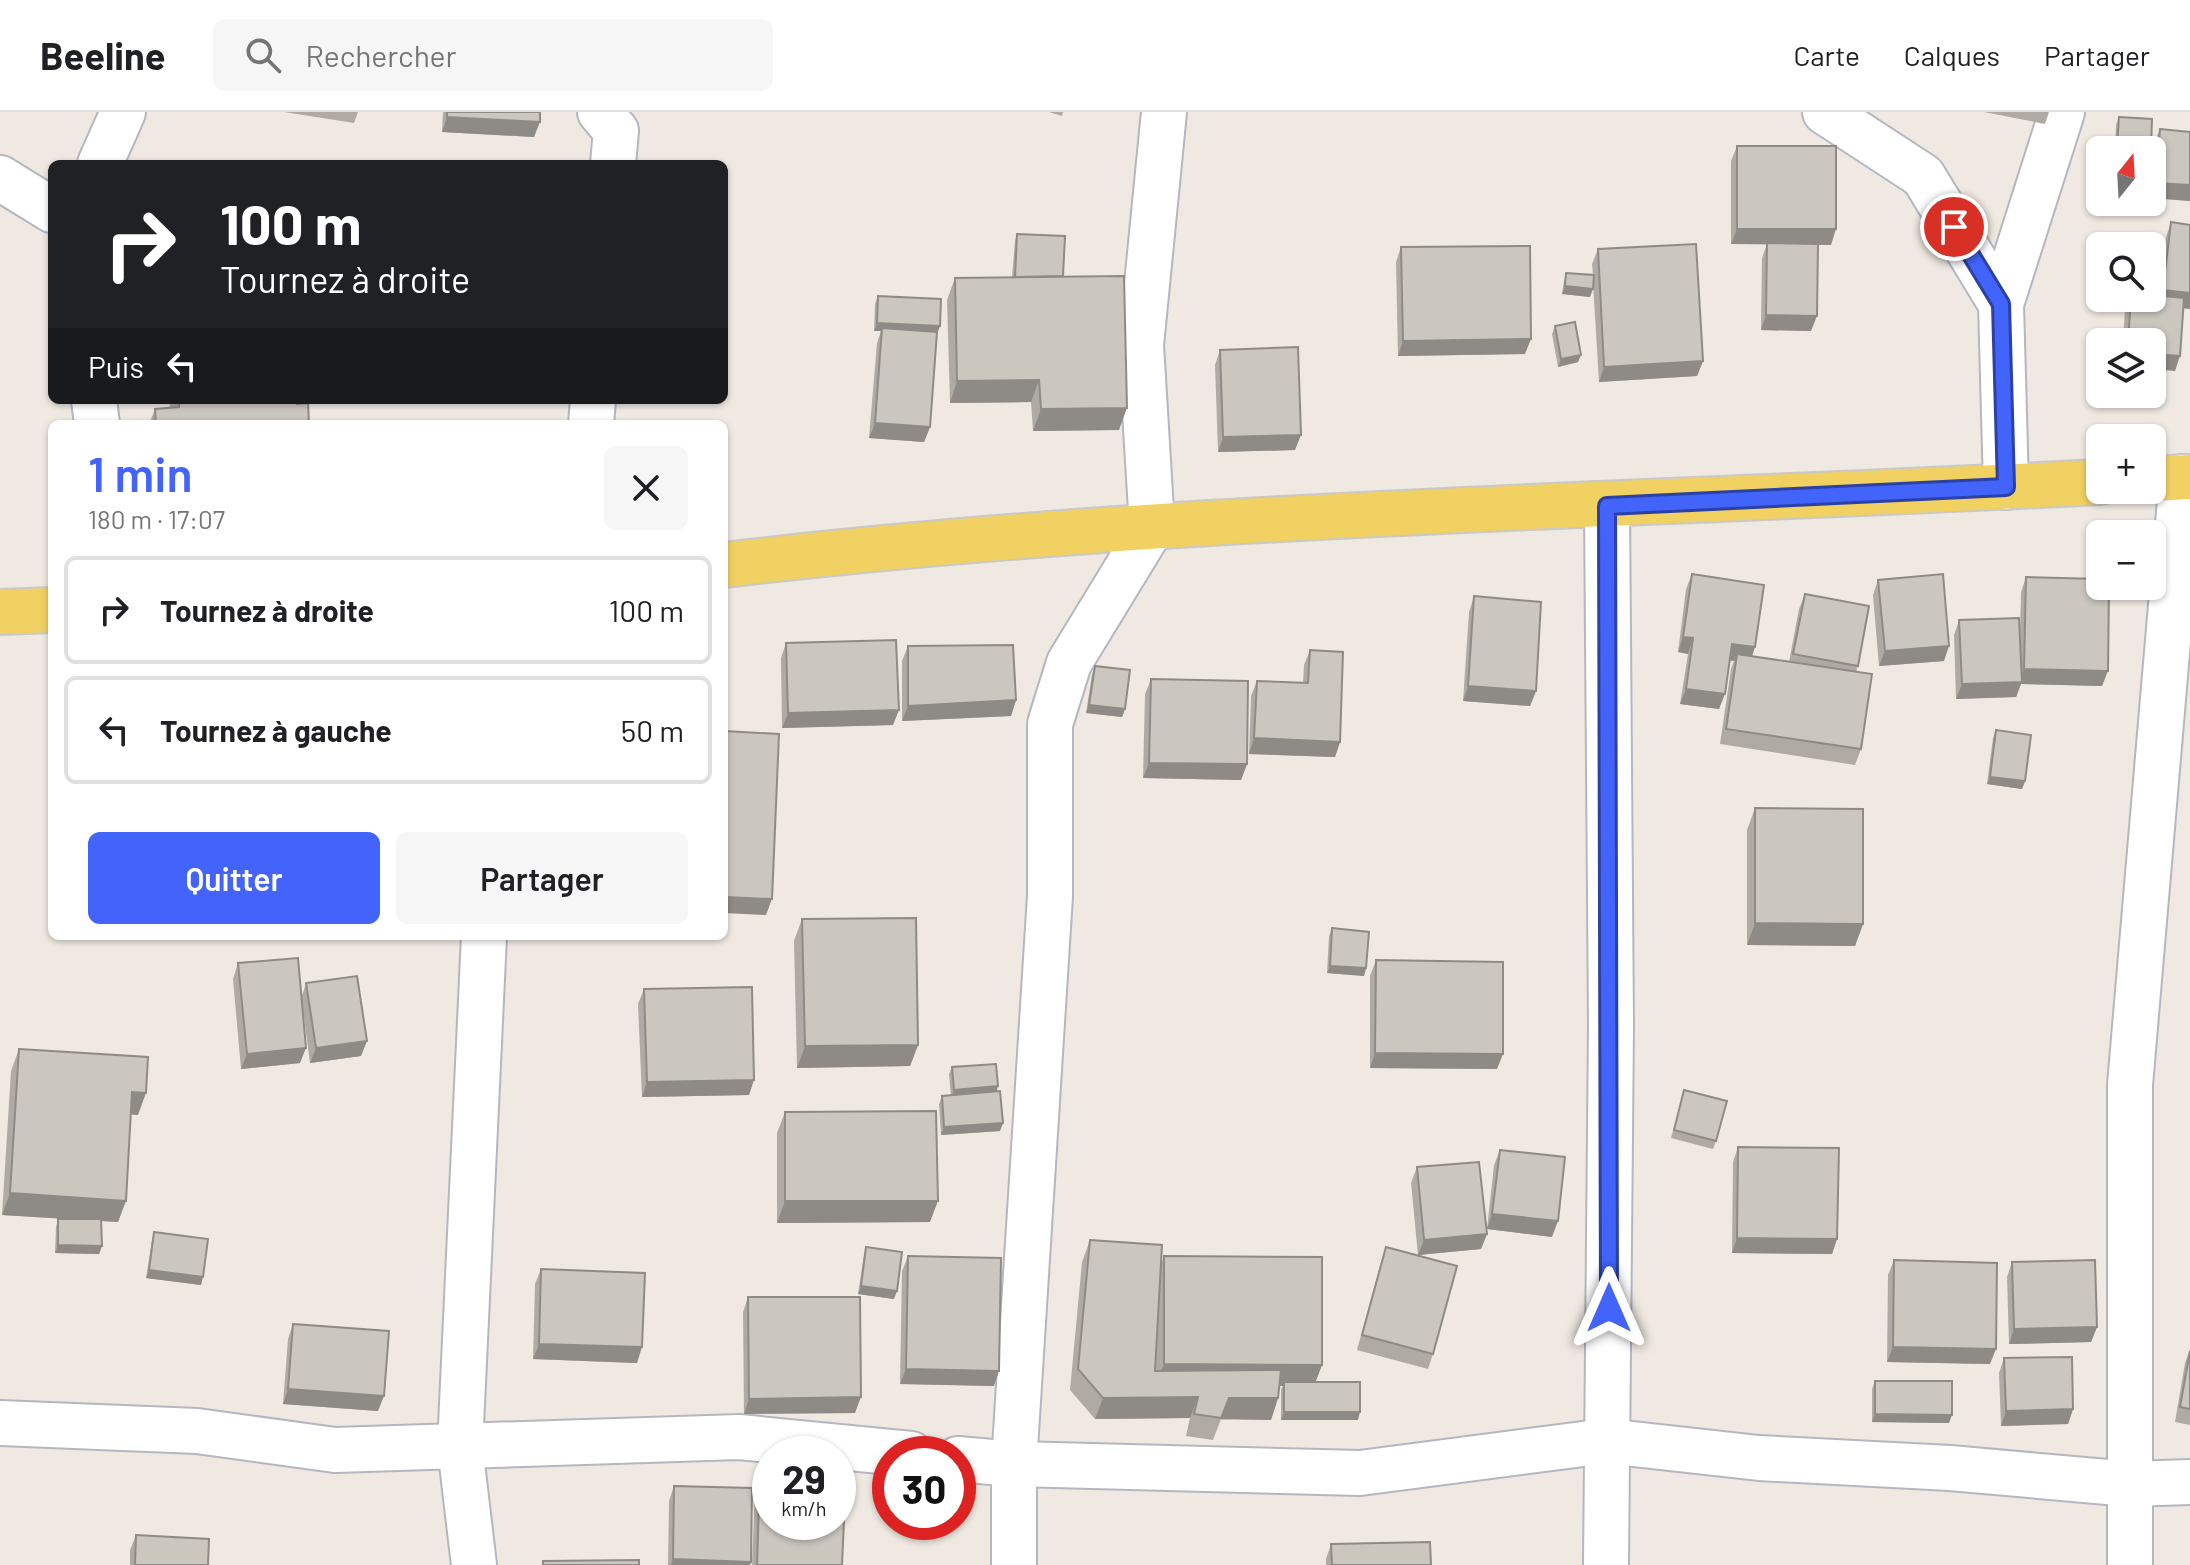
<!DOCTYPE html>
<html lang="fr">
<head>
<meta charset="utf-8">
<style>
	body { margin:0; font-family:Barlow,sans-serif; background:#f6f6f6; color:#202124; height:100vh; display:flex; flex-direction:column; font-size:30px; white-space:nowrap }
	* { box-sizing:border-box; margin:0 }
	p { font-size:26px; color:#757577 }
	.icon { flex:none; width:44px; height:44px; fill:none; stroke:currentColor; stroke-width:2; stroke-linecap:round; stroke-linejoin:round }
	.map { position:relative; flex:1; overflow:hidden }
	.panel { position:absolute; left:48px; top:308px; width:680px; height:520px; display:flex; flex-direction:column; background:#fff; border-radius:12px; box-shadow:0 2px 6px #0004 }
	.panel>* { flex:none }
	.top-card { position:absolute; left:48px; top:48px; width:680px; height:244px; border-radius:12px; box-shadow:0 2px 6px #0004; background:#202124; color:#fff; overflow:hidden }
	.needle { width:52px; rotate:18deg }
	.controls { position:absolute; left:2086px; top:24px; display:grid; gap:16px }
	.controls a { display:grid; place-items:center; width:80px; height:80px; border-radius:12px; background:#fff; box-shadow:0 2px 6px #0004; font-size:40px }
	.speed { position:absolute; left:752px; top:1324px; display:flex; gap:16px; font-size:40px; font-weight:700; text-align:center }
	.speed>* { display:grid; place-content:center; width:104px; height:104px; border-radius:50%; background:#fff; box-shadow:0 2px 6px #0004; line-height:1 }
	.speed small { font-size:20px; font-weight:400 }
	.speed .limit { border:12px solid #d22; background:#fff; color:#111 }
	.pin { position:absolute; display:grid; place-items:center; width:68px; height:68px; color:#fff; margin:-34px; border:4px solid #fff; border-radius:50%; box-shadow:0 2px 8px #0007 }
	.me { position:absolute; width:88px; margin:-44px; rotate:0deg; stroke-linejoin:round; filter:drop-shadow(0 0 6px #0008) }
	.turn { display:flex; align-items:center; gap:28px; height:168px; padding:0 40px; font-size:36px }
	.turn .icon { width:104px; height:104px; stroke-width:2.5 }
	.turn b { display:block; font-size:56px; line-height:68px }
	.then { display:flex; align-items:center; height:76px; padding:0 40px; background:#0003; gap:16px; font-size:30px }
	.round { display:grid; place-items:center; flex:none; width:84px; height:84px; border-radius:12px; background:#f6f6f6 }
	.head { display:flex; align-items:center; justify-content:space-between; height:136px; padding:0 40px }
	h1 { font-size:48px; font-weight:600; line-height:60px; color:#4264fb }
	.action { display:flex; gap:16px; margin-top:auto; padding:16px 40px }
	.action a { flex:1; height:92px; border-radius:12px; background:#4264fb; color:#fff; font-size:32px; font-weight:600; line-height:92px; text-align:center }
	.action a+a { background:#f6f6f6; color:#202124 }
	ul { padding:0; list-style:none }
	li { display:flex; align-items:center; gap:24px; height:108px; margin:0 16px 12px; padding:0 24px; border:4px solid #e0e0e0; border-radius:12px }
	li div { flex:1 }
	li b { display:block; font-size:30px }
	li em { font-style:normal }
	header { display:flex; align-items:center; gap:48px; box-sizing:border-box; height:112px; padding:0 40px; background:#fff; border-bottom:2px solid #e0e0e0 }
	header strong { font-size:38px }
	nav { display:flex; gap:44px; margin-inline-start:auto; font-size:28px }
	.search { width:560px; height:72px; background:#f6f6f6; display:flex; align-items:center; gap:20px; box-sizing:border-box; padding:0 28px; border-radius:12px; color:#757577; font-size:30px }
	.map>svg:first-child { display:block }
</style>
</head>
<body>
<header>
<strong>Beeline</strong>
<div class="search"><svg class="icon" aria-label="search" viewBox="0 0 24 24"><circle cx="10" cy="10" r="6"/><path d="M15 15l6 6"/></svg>Rechercher</div>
<nav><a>Carte</a><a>Calques</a><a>Partager</a></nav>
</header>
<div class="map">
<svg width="2190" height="1453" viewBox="0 0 2190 1453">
	<rect width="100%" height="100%" fill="#efe9e1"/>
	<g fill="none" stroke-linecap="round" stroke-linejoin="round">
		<defs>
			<g id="minor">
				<polyline points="600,0 616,19 613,52"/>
				<polyline points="1825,0 1923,64 2001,192"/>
				<polyline points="100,52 123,0"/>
				<polyline points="0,66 52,98"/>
				<polyline points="94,288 97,312"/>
				<polyline points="591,312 593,288"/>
				<polyline points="2006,375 2001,192 2062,0"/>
				<polyline points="0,1311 197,1319 335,1338 739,1325 911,1342"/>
				<polyline points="958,1347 1014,1352 1360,1361 1606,1329 1759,1346 1950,1356 2130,1372 2190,1370"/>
				<polyline points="474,1453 460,1335 484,824"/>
				<polyline points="1014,1453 1014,1352 1050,784 1050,612 1069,551 1152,415 1141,233 1164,0"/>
				<polyline points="1606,1453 1611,914 1607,394"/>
				<polyline points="2130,1453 2130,973 2182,365"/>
			</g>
			<g id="primary">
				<polyline points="2152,367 2190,365"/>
				<path d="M724 453C1180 399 1642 394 2100 370"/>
				<polyline points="0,500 52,498"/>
			</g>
		</defs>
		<use href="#minor" stroke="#b4b7c1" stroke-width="48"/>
		<use href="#primary" stroke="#c9c9c9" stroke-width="48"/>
		<use href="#minor" stroke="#fff" stroke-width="44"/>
		<use href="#primary" stroke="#f2d163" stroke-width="44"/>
	</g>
	<g fill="#afaba4">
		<polygon points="284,0 358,0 354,11"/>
		<polygon points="443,0 540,0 534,25 442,20"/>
		<polygon points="1049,0 1063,0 1062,4"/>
		<polygon points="1984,0 2049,0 2045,12"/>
		<polygon points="2119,5 2152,7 2151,38 2115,38 2116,13"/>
		<polygon points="2160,17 2190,89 2152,86 2154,32"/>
		<polygon points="1737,34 1831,133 1818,132 1811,219 1761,218 1762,146 1767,132 1731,132 1731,49"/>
		<polygon points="2171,110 2190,113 2190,197 2183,196 2175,259 2152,230 2123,230 2125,196 2129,186 2152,186 2158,183 2166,125"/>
		<polygon points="1017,122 1063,164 1119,318 1033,319 1031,290 950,291 947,188 955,166 1012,165 1015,129"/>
		<polygon points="1401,135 1525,242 1398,244 1396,150"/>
		<polygon points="1598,137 1703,249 1697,264 1599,270 1593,171 1590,185 1562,182 1564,169 1566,161 1593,163 1592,152"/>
		<polygon points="878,184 940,214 937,222 930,315 924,330 869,326 877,231 881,219 874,219 875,192"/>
		<polygon points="1555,214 1578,250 1558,255 1552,222"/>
		<polygon points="1220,238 1295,338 1218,340 1215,253"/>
		<polygon points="169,288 296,288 297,292 309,312 149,312 155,297 170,295"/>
		<polygon points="1692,462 1752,545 1789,550 1799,497 1805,482 1858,554 1856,560 1861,637 1855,653 1720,632 1731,557 1734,549 1730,548 1719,597 1680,592 1688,542 1678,540 1686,477"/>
		<polygon points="2026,465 2102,574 2021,572 2016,585 1956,587 1954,523 1959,508 2020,522 2021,480"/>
		<polygon points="1878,468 1944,549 1879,554 1873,483"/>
		<polygon points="1474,484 1536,579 1530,594 1463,589 1469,500"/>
		<polygon points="786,531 893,613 782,616 781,546"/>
		<polygon points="908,534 1016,588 1011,604 902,609 902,549"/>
		<polygon points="1310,538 1340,630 1335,645 1249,642 1251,584 1257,569 1303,571 1304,553"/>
		<polygon points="1095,554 1125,597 1122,605 1086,601 1092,562"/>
		<polygon points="1151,567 1247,652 1241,668 1143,666 1145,582"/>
		<polygon points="1996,618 2025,669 2022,677 1987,672 1993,626"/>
		<polygon points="1755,696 1863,812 1855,834 1747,833 1747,718"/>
		<polygon points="802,807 918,933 910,954 797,956 794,829"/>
		<polygon points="1332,816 1366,856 1364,864 1327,861 1329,824"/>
		<polygon points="1376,848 1497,957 1370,956 1370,864"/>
		<polygon points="238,851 302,884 306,871 361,944 310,951 303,897 300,951 241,957 233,867"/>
		<polygon points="644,877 749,983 642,985 638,892"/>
		<polygon points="19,937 138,1003 131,1002 118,1110 101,1109 102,1134 99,1142 55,1141 56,1115 58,1107 66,1107 2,1103 11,959"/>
		<polygon points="952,955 996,980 1000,1019 941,1023 939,992 942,984 951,984 949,962"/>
		<polygon points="1684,978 1716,1029 1713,1037 1671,1026"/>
		<polygon points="785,1000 930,1110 777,1111 777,1021"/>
		<polygon points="1738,1035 1837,1127 1832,1142 1732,1141 1733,1050"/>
		<polygon points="1500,1038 1552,1125 1487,1117 1494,1053"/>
		<polygon points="1417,1055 1487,1122 1481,1137 1418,1143 1411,1071"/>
		<polygon points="154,1120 201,1173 146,1166 152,1128"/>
		<polygon points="1090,1128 1161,1152 1164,1144 1322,1253 1315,1270 1358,1308 1281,1308 1281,1277 1283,1274 1280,1274 1278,1286 1271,1308 1221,1307 1213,1328 1186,1324 1190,1306 1095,1307 1070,1278 1082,1150"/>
		<polygon points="866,1135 894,1187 858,1182 864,1143"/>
		<polygon points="1386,1135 1433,1242 1428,1257 1357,1238 1381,1150"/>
		<polygon points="908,1144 994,1274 900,1272 902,1159"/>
		<polygon points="1894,1148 1990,1252 1887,1250 1888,1163"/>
		<polygon points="2012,1150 2097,1215 2091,1230 2009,1232 2007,1165"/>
		<polygon points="541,1157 637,1251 533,1247 535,1172"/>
		<polygon points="748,1185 855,1301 744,1302 743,1200"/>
		<polygon points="293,1212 378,1299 283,1292 288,1227"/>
		<polygon points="2190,1237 2190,1313 2175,1310 2185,1251"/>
		<polygon points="2004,1246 2073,1297 2068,1312 2001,1314 1999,1261"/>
		<polygon points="1875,1269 1949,1311 1872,1310 1872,1277"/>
		<polygon points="760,1360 842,1453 752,1453 755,1376"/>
		<polygon points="674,1374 751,1450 750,1453 668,1453 669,1389"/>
		<polygon points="136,1423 208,1453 130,1453 130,1438"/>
		<polygon points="1331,1432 1431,1453 1326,1453 1326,1447"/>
	</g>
	<g fill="#8e8b86">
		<polygon points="447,5 540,10 534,25 442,20"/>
		<polygon points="2117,35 2151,37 2116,38"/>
		<polygon points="2156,71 2190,73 2190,89 2152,86 2152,82"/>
		<polygon points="1737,117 1836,117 1831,133 1731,132"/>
		<polygon points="1565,174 1593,177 1590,185 1562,182"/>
		<polygon points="2163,178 2190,181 2190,197 2157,193"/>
		<polygon points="1766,203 1817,204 1811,219 1761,218"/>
		<polygon points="877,211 940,214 937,222 882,216 881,219 874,219"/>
		<polygon points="1531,227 1525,242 1398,244 1403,229"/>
		<polygon points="2152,242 2180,244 2175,259 2152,257"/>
		<polygon points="1581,243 1578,250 1558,255 1561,247"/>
		<polygon points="1703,249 1697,264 1599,270 1604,255"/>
		<polygon points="1039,268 1031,290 950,291 957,269"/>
		<polygon points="1127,296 1119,318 1033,319 1041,297"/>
		<polygon points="875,311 930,315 924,330 869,326"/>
		<polygon points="1301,323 1295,338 1218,340 1223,325"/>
		<polygon points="1683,525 1693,526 1688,542 1678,540"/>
		<polygon points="1732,532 1755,535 1750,551 1737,542 1734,549 1726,548"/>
		<polygon points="1949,534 1944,549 1879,554 1885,539"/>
		<polygon points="2024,557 2108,559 2102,574 2021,572 2016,585 1956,587 1962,572 2019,570"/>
		<polygon points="1468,574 1536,579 1530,594 1463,589"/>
		<polygon points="1686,577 1725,582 1719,597 1680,592"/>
		<polygon points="1016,588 1011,604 902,609 908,594"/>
		<polygon points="1089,593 1125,597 1122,605 1086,601"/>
		<polygon points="899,598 893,613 782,616 788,601"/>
		<polygon points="1254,626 1340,630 1335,645 1249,642"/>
		<polygon points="1149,651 1247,652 1241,668 1143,666"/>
		<polygon points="1990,665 2025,669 2022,677 1987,672"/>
		<polygon points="724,785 772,787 766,803 724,801"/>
		<polygon points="1755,811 1863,812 1855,834 1747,833"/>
		<polygon points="1330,854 1366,856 1364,864 1327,861"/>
		<polygon points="367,929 361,944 310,951 316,936"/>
		<polygon points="918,933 910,954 797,956 805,934"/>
		<polygon points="306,936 300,951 241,957 247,942"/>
		<polygon points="1375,941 1503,942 1497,957 1370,956"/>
		<polygon points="754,968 749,983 642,985 647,970"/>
		<polygon points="998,974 996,982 951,986 954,978"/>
		<polygon points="132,980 146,981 138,1003 124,1002"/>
		<polygon points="1003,1011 1000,1019 941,1023 944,1015"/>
		<polygon points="10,1081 126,1089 118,1110 2,1103"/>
		<polygon points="785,1089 938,1089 930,1110 777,1111"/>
		<polygon points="1492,1102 1558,1109 1552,1125 1487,1117"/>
		<polygon points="1487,1122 1481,1137 1418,1143 1424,1128"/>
		<polygon points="1737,1126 1837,1127 1832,1142 1732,1141"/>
		<polygon points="58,1133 102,1134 99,1142 55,1141"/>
		<polygon points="149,1158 203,1165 201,1173 146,1166"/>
		<polygon points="861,1174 897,1179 894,1187 858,1182"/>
		<polygon points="2097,1215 2091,1230 2009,1232 2014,1217"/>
		<polygon points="539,1232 642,1235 637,1251 533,1247"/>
		<polygon points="1893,1235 1996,1237 1990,1252 1887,1250"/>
		<polygon points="1164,1252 1322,1253 1314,1274 1284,1270 1283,1274 1156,1273"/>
		<polygon points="906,1257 999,1259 994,1274 900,1272"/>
		<polygon points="288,1277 384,1284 378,1299 283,1292"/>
		<polygon points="861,1285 855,1301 744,1302 749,1287"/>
		<polygon points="1198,1285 1190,1306 1095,1307 1103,1286"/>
		<polygon points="1229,1286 1278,1286 1271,1308 1221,1307 1213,1328"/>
		<polygon points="2073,1297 2068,1312 2001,1314 2006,1299"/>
		<polygon points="1284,1300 1360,1300 1358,1308 1281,1308"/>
		<polygon points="1875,1302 1952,1303 1949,1311 1872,1310"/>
		<polygon points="673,1447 751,1450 750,1453 671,1453"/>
	</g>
	<g fill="#cbc7bf" stroke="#8e8b86" stroke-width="2">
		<polygon points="447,0 540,0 540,10 447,5"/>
		<polygon points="2119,5 2152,7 2151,37 2117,35"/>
		<polygon points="2160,17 2190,20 2190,73 2156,71"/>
		<rect x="1737" y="34" width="99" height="83"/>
		<polygon points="2171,110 2190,113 2190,181 2163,178"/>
		<polygon points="1017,122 1065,124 1063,164 1015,165"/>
		<polygon points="1767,131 1818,132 1817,204 1766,203"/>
		<polygon points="1696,132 1703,249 1604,255 1598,137"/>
		<polygon points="1530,134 1531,227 1403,229 1401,135"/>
		<polygon points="1566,161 1594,163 1593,177 1565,174"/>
		<polygon points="1124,164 1127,296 1041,297 1039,268 957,269 955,166"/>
		<polygon points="2152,183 2184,186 2180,244 2152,242 2152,230 2128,230 2131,186 2152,186"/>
		<polygon points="878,184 941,187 940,214 877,211"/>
		<polygon points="1575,210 1581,243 1561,247 1555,214"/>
		<polygon points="882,216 937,220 930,315 875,311"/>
		<polygon points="1298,235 1301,323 1223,325 1220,238"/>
		<polygon points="179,288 296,288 297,292 308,291 309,312 156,312 155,297 179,295"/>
		<polygon points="1692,462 1764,473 1755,535 1732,532 1725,582 1686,577 1693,526 1683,525"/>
		<polygon points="1943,462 1949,534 1885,539 1878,468"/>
		<polygon points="2026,465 2100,467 2100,474 2109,474 2108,559 2024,557"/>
		<polygon points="1805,482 1869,494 1858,554 1793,542"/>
		<polygon points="1474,484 1541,490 1536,579 1468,574"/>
		<polygon points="2019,506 2022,570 1962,572 1959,508"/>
		<polygon points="896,528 899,598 788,601 786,531"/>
		<polygon points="1013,533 1016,588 908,594 908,534"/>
		<polygon points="1310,538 1343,540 1340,630 1254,626 1257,569 1308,571"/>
		<polygon points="1737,542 1872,562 1861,637 1726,617"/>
		<polygon points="1095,554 1130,558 1125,597 1089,593"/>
		<polygon points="1151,567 1248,569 1247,652 1149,651"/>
		<polygon points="1996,618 2031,623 2025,669 1990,665"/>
		<polygon points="724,619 779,622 772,787 724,785"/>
		<polygon points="1755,696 1863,697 1863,812 1755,811"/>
		<polygon points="916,806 918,933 805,934 802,807"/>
		<polygon points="1332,816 1369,820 1366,856 1330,854"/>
		<polygon points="298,846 306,936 247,942 238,851"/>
		<polygon points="1376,848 1503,850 1503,942 1375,941"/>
		<polygon points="357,864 367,929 316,936 306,871"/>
		<polygon points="752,875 754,968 647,970 644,877"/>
		<polygon points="19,937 148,945 146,981 132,980 126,1089 10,1081"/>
		<polygon points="996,952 998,974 954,978 952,955"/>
		<polygon points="1684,978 1727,989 1716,1029 1674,1018"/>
		<polygon points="1000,979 1003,1011 944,1015 942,984"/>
		<polygon points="936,999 938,1089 785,1089 785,1000"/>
		<polygon points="1738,1035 1839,1036 1837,1127 1737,1126"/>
		<polygon points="1500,1038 1565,1045 1558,1109 1492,1102"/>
		<polygon points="1479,1050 1487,1122 1424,1128 1417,1055"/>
		<polygon points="58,1107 101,1107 102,1134 58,1133"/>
		<polygon points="154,1120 208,1127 203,1165 149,1158"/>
		<polygon points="1090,1128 1162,1133 1155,1259 1281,1258 1278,1286 1229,1286 1221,1306 1194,1302 1198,1285 1103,1286 1078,1257"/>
		<polygon points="866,1135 902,1140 897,1179 861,1174"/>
		<polygon points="1386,1135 1457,1154 1433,1242 1362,1223"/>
		<polygon points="908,1144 1001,1146 999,1259 906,1257"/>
		<polygon points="1164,1144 1322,1145 1322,1253 1164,1252"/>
		<polygon points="1894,1148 1997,1151 1996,1237 1893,1235"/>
		<polygon points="2095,1148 2097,1215 2014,1217 2012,1150"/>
		<polygon points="541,1157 645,1161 642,1235 539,1232"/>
		<polygon points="748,1185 860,1185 861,1285 749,1287"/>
		<polygon points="293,1212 389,1219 384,1284 288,1277"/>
		<polygon points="2190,1239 2190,1297 2180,1295"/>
		<polygon points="2072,1245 2073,1297 2006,1299 2004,1246"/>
		<polygon points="1875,1269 1952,1269 1952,1303 1875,1302"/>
		<rect x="1284" y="1270" width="76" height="30"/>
		<polygon points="760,1360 770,1361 770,1410 838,1410 838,1363 846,1364 842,1453 757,1453"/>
		<polygon points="674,1374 752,1376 751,1450 673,1447"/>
		<polygon points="136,1423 209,1427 208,1453 135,1453"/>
		<polygon points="1430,1430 1431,1453 1332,1453 1331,1432"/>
		<polygon points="639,1448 639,1453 543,1453 543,1449"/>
	</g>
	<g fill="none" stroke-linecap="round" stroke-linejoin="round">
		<defs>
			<polyline id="route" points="1609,1196 1607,394 2006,375 2001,192 1954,115"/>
		</defs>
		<use href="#route" stroke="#2b41a3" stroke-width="20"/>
		<use href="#route" stroke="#4264fb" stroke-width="14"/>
	</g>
</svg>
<div class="controls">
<a><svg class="needle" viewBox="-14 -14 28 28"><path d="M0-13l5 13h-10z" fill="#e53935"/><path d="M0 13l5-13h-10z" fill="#757577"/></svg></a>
<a><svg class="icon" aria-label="search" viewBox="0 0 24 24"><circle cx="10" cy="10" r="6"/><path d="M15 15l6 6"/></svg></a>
<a><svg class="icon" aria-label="layers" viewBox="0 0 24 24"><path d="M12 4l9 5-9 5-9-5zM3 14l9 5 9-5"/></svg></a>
<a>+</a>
<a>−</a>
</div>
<div class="speed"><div>29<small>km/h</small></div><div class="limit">30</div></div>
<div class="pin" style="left:1954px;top:115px;background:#d93025"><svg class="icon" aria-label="arrive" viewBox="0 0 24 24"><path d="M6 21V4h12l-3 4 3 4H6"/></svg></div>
<svg class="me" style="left:1609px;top:1196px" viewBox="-20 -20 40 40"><path d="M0-17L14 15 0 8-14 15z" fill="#4264fb" stroke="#fff" stroke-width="4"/></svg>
<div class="top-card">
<div class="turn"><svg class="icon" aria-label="right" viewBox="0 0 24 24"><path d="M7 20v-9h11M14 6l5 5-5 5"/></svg><div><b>100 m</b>Tournez à droite</div></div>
<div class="then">Puis<svg class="icon" aria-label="left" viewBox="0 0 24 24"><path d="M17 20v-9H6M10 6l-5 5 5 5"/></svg></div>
</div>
<section class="panel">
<div class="head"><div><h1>1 min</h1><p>180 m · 17:07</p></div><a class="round"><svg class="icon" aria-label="close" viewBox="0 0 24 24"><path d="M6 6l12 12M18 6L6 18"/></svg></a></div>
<ul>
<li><svg class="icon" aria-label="right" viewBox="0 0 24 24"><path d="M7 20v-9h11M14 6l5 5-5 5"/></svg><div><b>Tournez à droite</b></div><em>100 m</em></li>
<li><svg class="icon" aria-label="left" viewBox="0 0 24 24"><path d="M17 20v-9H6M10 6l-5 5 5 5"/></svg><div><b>Tournez à gauche</b></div><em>50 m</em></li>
</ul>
<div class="action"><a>Quitter</a><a>Partager</a></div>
</section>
</div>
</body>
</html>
